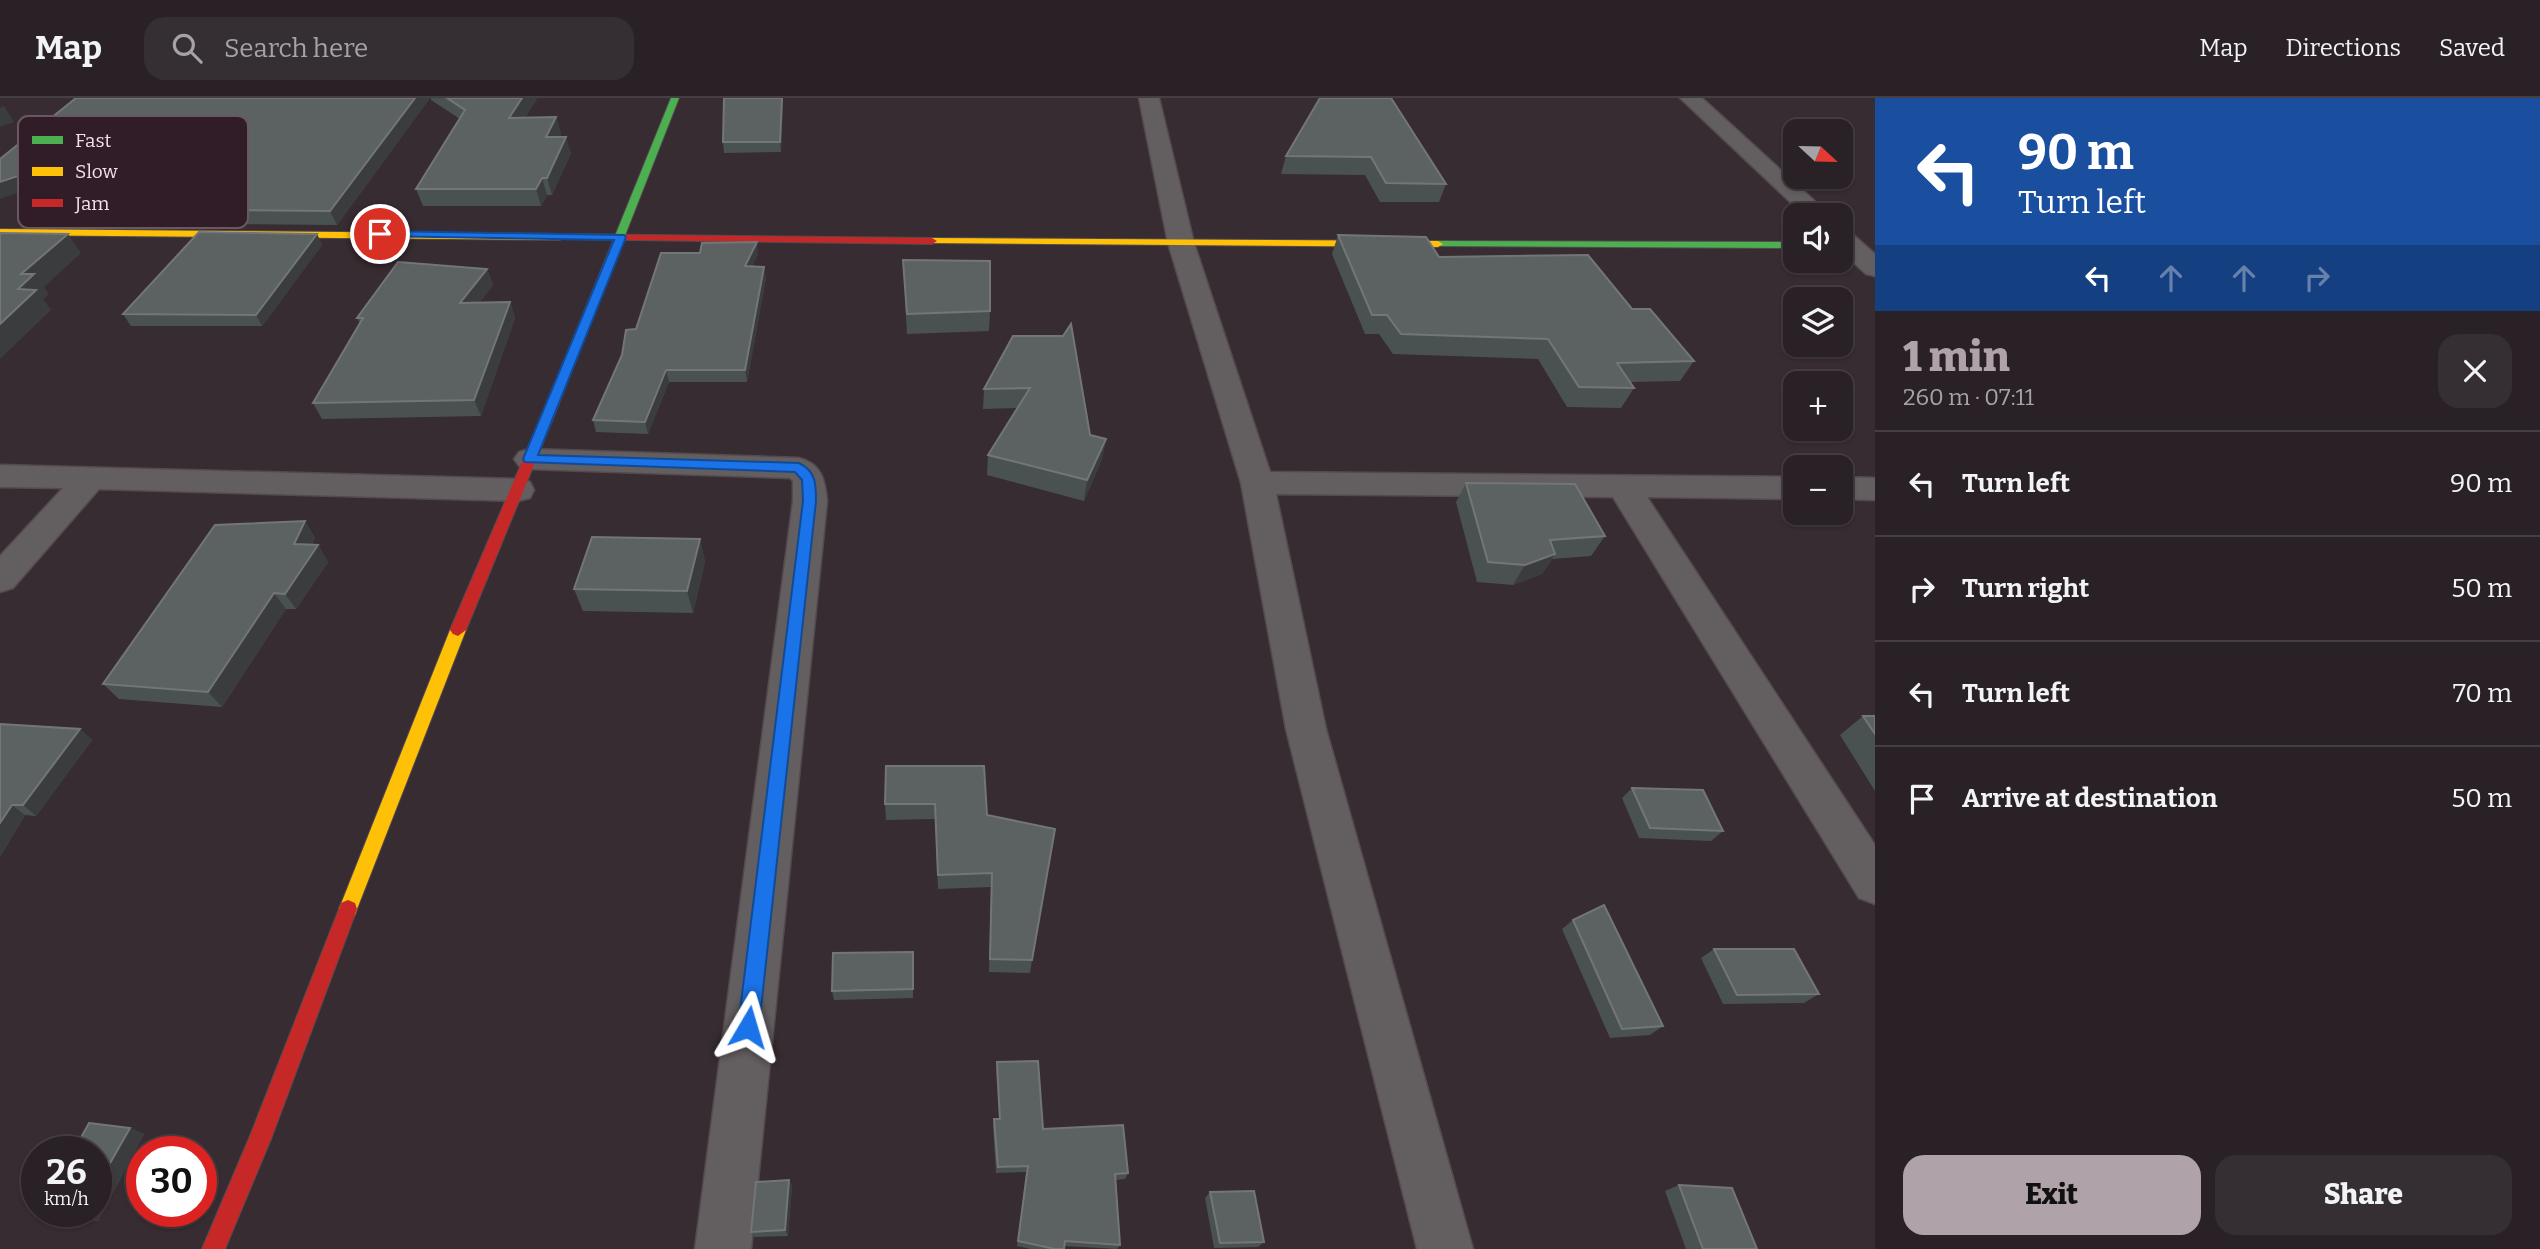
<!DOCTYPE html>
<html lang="en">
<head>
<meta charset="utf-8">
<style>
	body { margin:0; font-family:Bitter,serif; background:#352e32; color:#f1f3f6; height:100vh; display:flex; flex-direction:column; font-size:26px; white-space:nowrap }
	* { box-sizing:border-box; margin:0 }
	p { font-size:23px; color:#a5a3a7 }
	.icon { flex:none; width:38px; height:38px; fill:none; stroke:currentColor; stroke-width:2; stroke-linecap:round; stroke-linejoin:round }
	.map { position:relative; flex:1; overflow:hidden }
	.side { display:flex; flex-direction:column; background:#292125; width:665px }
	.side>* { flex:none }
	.guide { background:#1a4fa0; color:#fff; overflow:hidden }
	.needle { width:46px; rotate:112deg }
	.buttons { position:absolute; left:1783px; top:21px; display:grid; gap:14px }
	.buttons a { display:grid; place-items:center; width:70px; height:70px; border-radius:14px; background:#292125; box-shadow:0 2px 5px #0004,0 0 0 2px #453e42; font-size:35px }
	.speed { position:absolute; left:21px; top:1038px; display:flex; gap:14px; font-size:35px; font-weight:700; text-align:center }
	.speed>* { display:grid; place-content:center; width:91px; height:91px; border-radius:50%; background:#292125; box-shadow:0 2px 5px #0004,0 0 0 2px #453e42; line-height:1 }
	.speed small { font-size:18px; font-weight:400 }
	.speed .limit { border:10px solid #d22; background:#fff; color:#111 }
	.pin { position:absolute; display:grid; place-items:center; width:60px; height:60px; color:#fff; margin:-30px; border:4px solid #fff; border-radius:50%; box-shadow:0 2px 7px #0007 }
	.me { position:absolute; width:77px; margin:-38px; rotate:7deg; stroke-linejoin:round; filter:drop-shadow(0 0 5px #0008) }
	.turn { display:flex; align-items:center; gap:24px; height:147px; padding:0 28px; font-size:32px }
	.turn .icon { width:91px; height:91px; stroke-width:2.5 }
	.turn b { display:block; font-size:49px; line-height:60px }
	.lanes { display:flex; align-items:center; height:66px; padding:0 28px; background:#0003; justify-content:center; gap:35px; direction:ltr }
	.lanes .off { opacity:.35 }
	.round { display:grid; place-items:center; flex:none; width:74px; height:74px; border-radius:21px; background:#352e32 }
	.headline { display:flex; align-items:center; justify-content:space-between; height:119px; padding:0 28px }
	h1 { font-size:42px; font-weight:800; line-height:52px; color:#afa2a8 }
	.button { display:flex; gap:14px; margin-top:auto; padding:14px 28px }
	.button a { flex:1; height:80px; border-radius:21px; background:#afa2a8; color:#111; font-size:28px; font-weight:800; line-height:80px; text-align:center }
	.button a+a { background:#352e32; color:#f1f3f6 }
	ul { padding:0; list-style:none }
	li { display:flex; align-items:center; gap:21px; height:105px; padding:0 28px; border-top:2px solid #453e42 }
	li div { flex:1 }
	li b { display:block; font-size:26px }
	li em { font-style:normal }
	header { display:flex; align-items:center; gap:42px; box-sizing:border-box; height:98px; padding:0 35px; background:#292125; border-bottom:2px solid #453e42 }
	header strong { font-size:33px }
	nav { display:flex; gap:38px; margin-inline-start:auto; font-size:24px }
	.search { width:490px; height:63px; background:#352e32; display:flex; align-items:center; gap:18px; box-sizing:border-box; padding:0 24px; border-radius:21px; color:#a5a3a7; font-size:26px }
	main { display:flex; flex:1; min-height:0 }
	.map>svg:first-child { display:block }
</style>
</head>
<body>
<header>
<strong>Map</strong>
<div class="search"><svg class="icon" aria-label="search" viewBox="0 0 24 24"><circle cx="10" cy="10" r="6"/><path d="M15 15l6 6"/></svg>Search here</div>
<nav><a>Map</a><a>Directions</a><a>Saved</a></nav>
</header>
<main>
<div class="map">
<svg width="1875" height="1151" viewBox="0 0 1875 1151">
	<rect width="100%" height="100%" fill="#372c31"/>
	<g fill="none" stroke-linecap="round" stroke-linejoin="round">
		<defs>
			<g id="street">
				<polygon points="1139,0 1159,0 1194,145 1270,374 1796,379 1796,401 1647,399 1875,747 1875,806 1859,800 1613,399 1276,396 1326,631 1473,1151 1417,1151 1286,631 1241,385 1168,145"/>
				<polygon points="1680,0 1702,0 1830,117 1804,117"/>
				<polygon points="1841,131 1850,134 1875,156 1875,178 1866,176 1841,153"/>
				<path d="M530 351 799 360C822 366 825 382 827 403L751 1151H695L793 403V383L790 380 530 371 519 368 514 361 519 354Z"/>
				<polygon points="0,367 518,381 530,384 534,392 530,400 518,403 99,391 13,490 0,494 0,458 63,390 0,389"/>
				<polygon points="1841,379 1875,380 1875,402 1841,401"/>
			</g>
			<g id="fast">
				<polygon points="671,0 679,0 556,313 554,316 546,316 544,313"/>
				<polygon points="1438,143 1796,144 1796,150 1434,148 1433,146"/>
			</g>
			<g id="slow">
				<polygon points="0,131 560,136 565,139 560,142 0,137"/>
				<polygon points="932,140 1438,143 1443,146 1438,149 928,145 928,141"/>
				<polygon points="458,526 466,532 357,811 355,817 348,820 341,817 339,811 450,532"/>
			</g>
			<g id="jam">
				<polygon points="560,136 932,140 937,143 932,146 556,141 555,139"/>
				<polygon points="550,309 556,313 466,532 458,538 453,536 450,532 544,313"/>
				<polygon points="348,802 355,805 357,811 271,1041 225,1151 202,1151 250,1038 339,811 341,805"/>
			</g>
		</defs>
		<use href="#street" stroke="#544a4e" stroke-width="3"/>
		<use href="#fast" stroke="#544a4e" stroke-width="2"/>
		<use href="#slow" stroke="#544a4e" stroke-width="2"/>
		<use href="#jam" stroke="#544a4e" stroke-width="2"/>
		<use href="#street" fill="#635e60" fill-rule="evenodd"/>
		<use href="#fast" fill="#4caf50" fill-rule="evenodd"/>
		<use href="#slow" fill="#ffc107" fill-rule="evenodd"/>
		<use href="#jam" fill="#c62828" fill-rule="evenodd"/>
	</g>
	<g fill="#4a5251">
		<polygon points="430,0 337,127 223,126 215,112 217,110 169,110 161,96 185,72 86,72 0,61"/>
		<polygon points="431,0 537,0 525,20 556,19 561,36 559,39 571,55 552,97 547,97 541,108 423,108 416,91 460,21 431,2"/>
		<polygon points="783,0 781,54 724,55 723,44"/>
		<polygon points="1320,0 1446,86 1439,104 1380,104 1365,77 1281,76 1286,58"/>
		<polygon points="317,136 322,147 262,228 131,228 123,216"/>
		<polygon points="1338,137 1439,159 1632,211 1694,263 1680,283 1630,284 1634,290 1621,310 1567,309 1538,261 1393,256 1379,236 1365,236 1332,156"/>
		<polygon points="758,156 752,168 766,180 747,284 669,284 648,336 596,334 593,322 636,231"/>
		<polygon points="903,162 990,213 989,233 907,236"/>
		<polygon points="487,171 493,187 479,205 510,204 515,220 481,318 322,321 313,305 360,225 357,220"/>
		<polygon points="1013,238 1090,337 1106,341 1102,361 1084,403 987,377 988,357 1017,310 983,311 984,291"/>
		<polygon points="1466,385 1605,438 1591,458 1552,461 1542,476 1513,487 1477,484 1456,404"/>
		<polygon points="305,423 315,440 312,447 318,447 328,464 296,511 286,511 222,609 119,601 103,586"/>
		<polygon points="700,441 705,464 693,515 583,513 574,491"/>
		<polygon points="1863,618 1875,618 1875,693 1840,637"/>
		<polygon points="0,626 80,631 92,642 36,718 25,717 0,759"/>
		<polygon points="886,668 987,717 1032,862 1030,875 989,874 991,789 938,791 935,721 886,722 885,706"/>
		<polygon points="1632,690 1723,733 1711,743 1639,740 1622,700"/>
		<polygon points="1573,822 1663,928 1650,937 1610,940 1562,831"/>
		<polygon points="1714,851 1819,896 1804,905 1723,906 1701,860"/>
		<polygon points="913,854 913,900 834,902 832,893"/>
		<polygon points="997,964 1043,1031 1128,1075 1125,1081 1116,1082 1120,1147 1117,1151 1064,1148 1064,1151 1031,1151 1017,1148 1026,1074 996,1075 993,1028 994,1021 999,1021 996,972"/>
		<polygon points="130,1030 144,1036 98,1123 56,1119 38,1114"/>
		<polygon points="789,1082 792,1088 788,1138 755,1139 751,1134"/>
		<polygon points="1679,1087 1757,1151 1686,1151 1665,1093"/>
		<polygon points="1210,1094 1264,1144 1258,1149 1214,1150 1205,1100"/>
	</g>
	<g fill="#3b3c3e">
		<polygon points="415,0 430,0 337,127 330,113"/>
		<polygon points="522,0 537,0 537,1 514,37 509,20"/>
		<polygon points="782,0 783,1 781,54 780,44"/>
		<polygon points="4,8 14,24 0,29 0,10"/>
		<polygon points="556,19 561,36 551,56 546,39"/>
		<polygon points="566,39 571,55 552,97 547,80"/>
		<polygon points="77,58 86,72 0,101 0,84"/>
		<polygon points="542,80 547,97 541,108 536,91"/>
		<polygon points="68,136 81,155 44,189 49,196 43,201 51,212 0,261 0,226 18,191 21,176"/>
		<polygon points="317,136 322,147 262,228 256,217"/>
		<polygon points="757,144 758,156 747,180 745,168"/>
		<polygon points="764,169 766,180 747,284 745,272"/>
		<polygon points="487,171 493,187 467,221 460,205"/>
		<polygon points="510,204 515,220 481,318 474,302"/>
		<polygon points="666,272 669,284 648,336 645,324"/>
		<polygon points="1106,341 1102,361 1084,403 1087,382"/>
		<polygon points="305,423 315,440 305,462 294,446"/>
		<polygon points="700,441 705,464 693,515 687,493"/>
		<polygon points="318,447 328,464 296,511 285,496"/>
		<polygon points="1555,456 1542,476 1513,487 1525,467"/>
		<polygon points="274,495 286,511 222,609 208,594"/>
		<polygon points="80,631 92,642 36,718 23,707"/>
		<polygon points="12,707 25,717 0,759 0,725"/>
		<polygon points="130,1030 144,1036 98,1123 82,1117 84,1113 96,1113 96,1090"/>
		<polygon points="789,1082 792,1088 788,1138 785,1132"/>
	</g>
	<g fill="#5c6162" stroke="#737677" stroke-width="2">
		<polygon points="76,0 415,0 330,113 215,112 230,96 161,96 200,59 77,58 0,84 0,61"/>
		<polygon points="447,0 522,0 509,20 556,19 546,39 566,39 547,80 542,80 536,91 416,91 465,12"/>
		<polygon points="724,0 782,0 780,44 723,44"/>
		<polygon points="1320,0 1391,0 1446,86 1386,85 1371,59 1286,58"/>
		<polygon points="199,134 317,136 256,217 123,216"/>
		<polygon points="0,135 68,136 21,176 34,176 18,191 36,192 0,226"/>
		<polygon points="1338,137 1426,139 1439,159 1588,157 1632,211 1650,211 1694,263 1617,265 1634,290 1579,289 1548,241 1401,236 1387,217 1372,217"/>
		<polygon points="757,144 745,168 764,169 745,272 666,272 645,324 593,322 622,257 626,232 636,231 661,155 700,155 702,145"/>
		<polygon points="903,162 990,163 990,213 907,216"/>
		<polygon points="398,164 487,171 460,205 510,204 474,302 313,305 363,220 357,220"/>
		<polygon points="1071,226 1090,337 1106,341 1087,382 988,357 1030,290 984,291 1013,238 1063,238"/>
		<polygon points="1466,385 1575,386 1605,438 1550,442 1555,456 1525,467 1488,464"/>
		<polygon points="305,423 294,446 318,447 285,496 274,495 208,594 103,586 215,427"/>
		<polygon points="592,439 700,441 687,493 574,491"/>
		<polygon points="1863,618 1875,618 1875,636"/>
		<polygon points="0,626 80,631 23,707 12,707 0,725"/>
		<polygon points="886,668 984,668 987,717 1055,731 1032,862 990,861 992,775 938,777 935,706 885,706"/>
		<polygon points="1632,690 1703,692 1723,733 1650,730"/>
		<polygon points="1604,807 1663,928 1622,931 1573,822"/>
		<polygon points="1714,851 1794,851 1819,896 1737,897"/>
		<polygon points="913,854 913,891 832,893 833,855"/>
		<polygon points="1038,963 1043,1031 1123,1027 1128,1075 1115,1076 1120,1147 1065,1143 1064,1151 1055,1151 1018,1143 1028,1068 998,1069 994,1021 1000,1021 997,964"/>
		<polygon points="89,1025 130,1030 96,1090 96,1054 73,1054"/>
		<polygon points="789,1082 785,1132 751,1134 756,1084"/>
		<polygon points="1679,1087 1732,1090 1757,1151 1703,1151"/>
		<polygon points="1254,1093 1264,1144 1220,1145 1210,1094"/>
		<polygon points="39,1113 84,1113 82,1117"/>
	</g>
	<path fill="#1a73e8" stroke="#114b97" stroke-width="2" d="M380 133 624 137 626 139 538 357 799 365C816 373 816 386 816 403L759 929 756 937 748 940 741 937 738 929 803 403 802 382 795 374 525 364 523 361 614 142 376 138 375 136Z"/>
	<rect x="18" y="18" width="230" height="112" rx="10" fill="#311d27" stroke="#6a5861" stroke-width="2"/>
	<rect x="32" y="38" width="31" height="8" fill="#4caf50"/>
	<rect x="32" y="69" width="31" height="9" fill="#ffc107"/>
	<rect x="32" y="101" width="31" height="8" fill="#c62828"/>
	<g font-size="19" fill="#f0e2e8">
		<text x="75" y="49">Fast</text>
		<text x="75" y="80">Slow</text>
		<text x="75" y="112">Jam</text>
	</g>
</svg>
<div class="buttons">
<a><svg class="needle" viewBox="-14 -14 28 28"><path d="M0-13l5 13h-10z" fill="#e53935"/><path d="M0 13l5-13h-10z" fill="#a5a3a7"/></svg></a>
<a><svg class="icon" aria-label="sound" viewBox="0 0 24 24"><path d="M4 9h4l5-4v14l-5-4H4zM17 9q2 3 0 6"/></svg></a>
<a><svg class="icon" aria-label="layers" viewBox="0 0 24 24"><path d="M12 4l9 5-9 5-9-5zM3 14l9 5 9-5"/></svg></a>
<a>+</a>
<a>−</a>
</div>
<div class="speed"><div>26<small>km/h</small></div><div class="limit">30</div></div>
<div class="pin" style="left:380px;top:136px;background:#d93025"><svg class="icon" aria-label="arrive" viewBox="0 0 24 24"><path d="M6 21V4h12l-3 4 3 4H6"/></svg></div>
<svg class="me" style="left:748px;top:929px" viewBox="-20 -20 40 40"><path d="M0-17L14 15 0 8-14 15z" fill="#1a73e8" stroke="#fff" stroke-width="4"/></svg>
</div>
<section class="side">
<div class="guide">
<div class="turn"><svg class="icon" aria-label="left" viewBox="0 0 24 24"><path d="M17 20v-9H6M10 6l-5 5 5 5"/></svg><div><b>90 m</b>Turn left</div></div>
<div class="lanes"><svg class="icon" aria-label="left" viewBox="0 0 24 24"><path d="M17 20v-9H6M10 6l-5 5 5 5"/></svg><svg class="icon off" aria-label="ahead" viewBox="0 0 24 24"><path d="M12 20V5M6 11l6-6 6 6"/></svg><svg class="icon off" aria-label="ahead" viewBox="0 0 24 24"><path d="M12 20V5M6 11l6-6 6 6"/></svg><svg class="icon off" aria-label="right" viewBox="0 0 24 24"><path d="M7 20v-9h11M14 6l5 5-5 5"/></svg></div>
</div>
<div class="headline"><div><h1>1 min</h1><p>260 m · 07:11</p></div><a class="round"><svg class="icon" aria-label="close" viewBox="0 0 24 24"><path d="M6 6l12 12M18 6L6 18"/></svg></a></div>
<ul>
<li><svg class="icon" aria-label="left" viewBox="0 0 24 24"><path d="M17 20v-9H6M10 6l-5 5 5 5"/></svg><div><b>Turn left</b></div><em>90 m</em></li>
<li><svg class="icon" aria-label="right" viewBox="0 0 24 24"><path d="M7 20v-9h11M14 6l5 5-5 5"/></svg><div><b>Turn right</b></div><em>50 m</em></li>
<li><svg class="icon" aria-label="left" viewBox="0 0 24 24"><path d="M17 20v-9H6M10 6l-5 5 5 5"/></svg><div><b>Turn left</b></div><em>70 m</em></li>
<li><svg class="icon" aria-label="arrive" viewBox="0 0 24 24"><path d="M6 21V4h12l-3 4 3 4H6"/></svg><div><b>Arrive at destination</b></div><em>50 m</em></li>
</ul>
<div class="button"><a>Exit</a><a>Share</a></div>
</section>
</main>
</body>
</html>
